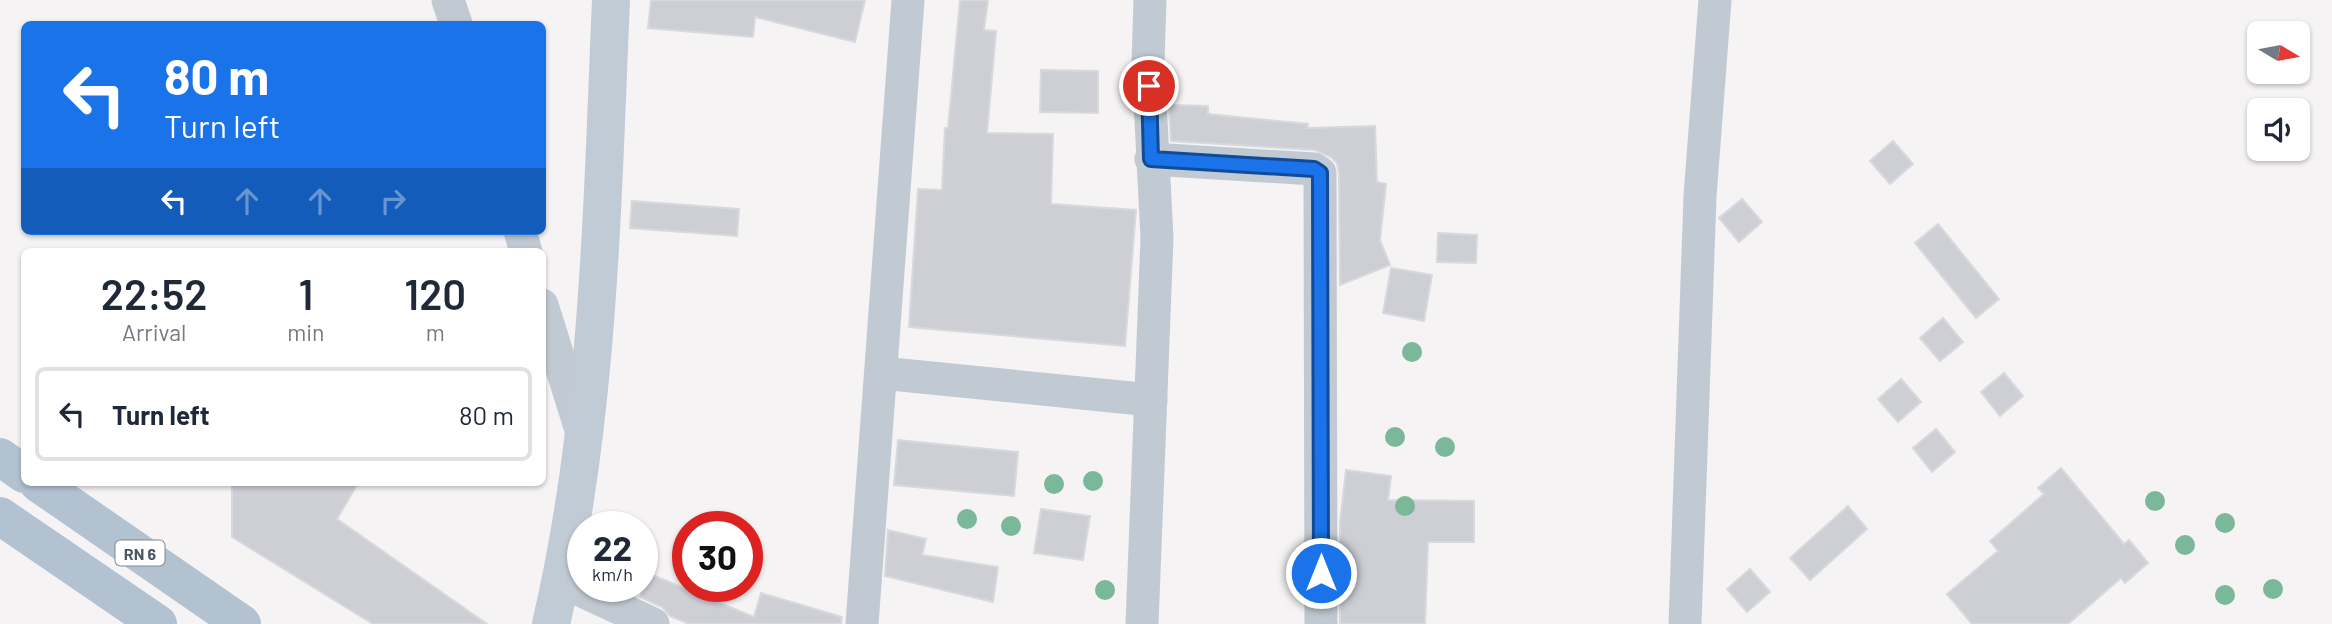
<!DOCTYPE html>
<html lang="en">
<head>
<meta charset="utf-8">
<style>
	body { margin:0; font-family:Barlow,sans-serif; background:#f2f2f3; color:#1f2937; height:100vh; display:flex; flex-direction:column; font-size:26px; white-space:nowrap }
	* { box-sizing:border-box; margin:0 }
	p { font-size:23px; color:#747a83 }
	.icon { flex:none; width:38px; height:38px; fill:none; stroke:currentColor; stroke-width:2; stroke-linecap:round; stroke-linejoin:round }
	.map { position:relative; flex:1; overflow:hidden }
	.drawer { position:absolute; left:21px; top:248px; width:525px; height:238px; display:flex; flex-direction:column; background:#fff; border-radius:10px; box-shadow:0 2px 5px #0004 }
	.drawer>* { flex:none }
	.hud { position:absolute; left:21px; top:21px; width:525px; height:214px; border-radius:10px; box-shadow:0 2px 5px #0004; background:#1a73e8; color:#fff; overflow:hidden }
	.needle { width:46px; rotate:100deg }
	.buttons { position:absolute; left:2247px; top:21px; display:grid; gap:14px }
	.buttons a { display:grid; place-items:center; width:63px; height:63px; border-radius:10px; background:#fff; box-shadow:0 2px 5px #0004; font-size:35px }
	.speed { position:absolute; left:567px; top:511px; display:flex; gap:14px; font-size:35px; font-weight:700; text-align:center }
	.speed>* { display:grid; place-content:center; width:91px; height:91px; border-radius:50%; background:#fff; box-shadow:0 2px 5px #0004; line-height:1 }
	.speed small { font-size:18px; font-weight:400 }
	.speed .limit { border:10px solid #d22; background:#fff; color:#111 }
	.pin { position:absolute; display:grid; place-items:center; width:60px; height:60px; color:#fff; margin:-30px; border:4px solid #fff; border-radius:50%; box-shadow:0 2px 7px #0007 }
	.me { position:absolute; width:77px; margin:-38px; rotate:0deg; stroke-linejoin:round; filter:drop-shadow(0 0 5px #0008) }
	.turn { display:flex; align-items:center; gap:24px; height:147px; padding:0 28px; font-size:32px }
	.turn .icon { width:91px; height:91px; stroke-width:2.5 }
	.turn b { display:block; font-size:49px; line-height:60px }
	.lanes { display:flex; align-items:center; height:66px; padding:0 28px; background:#0003; justify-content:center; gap:35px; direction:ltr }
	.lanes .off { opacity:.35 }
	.eta { display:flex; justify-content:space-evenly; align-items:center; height:119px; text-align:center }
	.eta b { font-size:42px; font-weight:600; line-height:49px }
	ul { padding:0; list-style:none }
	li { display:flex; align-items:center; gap:21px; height:94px; margin:0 14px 10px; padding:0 14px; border:4px solid #e0e1e3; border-radius:10px }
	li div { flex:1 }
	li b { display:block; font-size:26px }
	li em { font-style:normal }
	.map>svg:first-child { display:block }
</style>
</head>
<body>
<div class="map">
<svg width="2332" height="624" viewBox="0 0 2332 624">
	<rect width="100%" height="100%" fill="#f5f3f3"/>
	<g fill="#cdcfd5" stroke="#d7d9de" stroke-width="2">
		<polygon points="651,0 865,0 855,42 755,17 753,37 648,28"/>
		<polygon points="960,0 988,0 984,30 996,31 987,133 1053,134 1051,204 1136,210 1125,346 909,327 918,189 942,190 945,128 948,128"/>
		<polygon points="1041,70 1098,71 1098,113 1040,112"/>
		<polygon points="1169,105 1208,106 1208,114 1308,124 1307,128 1375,126 1377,182 1386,184 1380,240 1390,265 1340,285 1339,173 1337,163 1331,157 1315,150 1171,141"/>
		<polygon points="1893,141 1913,164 1890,184 1870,161"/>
		<polygon points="1742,199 1762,222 1739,242 1719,218"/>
		<polygon points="632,201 739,209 737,236 630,228"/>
		<polygon points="1938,224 1999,299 1976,318 1915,243"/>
		<polygon points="1438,233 1477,235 1476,263 1437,262"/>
		<polygon points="1391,268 1432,275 1424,321 1383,313"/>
		<polygon points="1943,318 1963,342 1940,361 1920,338"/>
		<polygon points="2004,373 2023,396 2000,416 1981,392"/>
		<polygon points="1901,379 1921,402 1898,422 1878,399"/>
		<polygon points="1936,429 1955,452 1932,472 1913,448"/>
		<polygon points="898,440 1018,452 1014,496 894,485"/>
		<polygon points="2061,468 2124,544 2129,540 2148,563 2125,583 2121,578 2068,624 1972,624 1947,594 1998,551 1990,541 2044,494 2038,488"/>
		<polygon points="1346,470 1391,476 1388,500 1474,501 1474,542 1428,542 1425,624 1340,624 1340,523"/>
		<polygon points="232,483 358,483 337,519 487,624 373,624 232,537"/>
		<polygon points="1848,506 1867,529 1810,580 1790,558"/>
		<polygon points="1041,509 1090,516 1083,560 1034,553"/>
		<polygon points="888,530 926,539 922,555 998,567 993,602 885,576"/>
		<polygon points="1750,569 1770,592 1747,612 1727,589"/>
		<polygon points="650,574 754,617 761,593 842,617 841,624 689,624 670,616 662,607 640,597"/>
	</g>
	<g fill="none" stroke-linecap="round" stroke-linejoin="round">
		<g stroke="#c1cad2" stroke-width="33">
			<polyline points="448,0 456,24"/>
			<polyline points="1151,159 1314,169 1320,173 1321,624"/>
			<polyline points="520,231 526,252"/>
			<polyline points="542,305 582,433"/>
			<polyline points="881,373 1151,400"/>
			<polyline points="561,581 653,624"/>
			<polyline points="862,624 908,0"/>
			<polyline points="1142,624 1157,238 1148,62 1150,0"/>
			<polyline points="1685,624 1700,196 1715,0"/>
		</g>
		<path stroke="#c1cbd6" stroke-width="38" d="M551 624C599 420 602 208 611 0"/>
		<g stroke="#b3c2d1" stroke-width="38">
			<polyline points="0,457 24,474"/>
			<polyline points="38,483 242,624"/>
			<polyline points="0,516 158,624"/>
		</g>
	</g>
	<g fill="#7bb799">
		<circle cx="1412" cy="352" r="10"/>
		<circle cx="1395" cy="437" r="10"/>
		<circle cx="1445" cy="447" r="10"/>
		<circle cx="1093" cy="481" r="10"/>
		<circle cx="1054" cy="484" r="10"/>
		<circle cx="2155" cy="501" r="10"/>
		<circle cx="1405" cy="506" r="10"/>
		<circle cx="967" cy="519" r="10"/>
		<circle cx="2225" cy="523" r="10"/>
		<circle cx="1011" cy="526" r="10"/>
		<circle cx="2185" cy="545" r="10"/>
		<circle cx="2273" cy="589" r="10"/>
		<circle cx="1105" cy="590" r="10"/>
		<circle cx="2225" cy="595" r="10"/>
	</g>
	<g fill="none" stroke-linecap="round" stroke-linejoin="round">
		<defs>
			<polyline id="route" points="1149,86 1151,159 1314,169 1320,173 1321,573"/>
		</defs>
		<use href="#route" stroke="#114b97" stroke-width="18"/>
		<use href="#route" stroke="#1a73e8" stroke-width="12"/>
	</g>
	<g text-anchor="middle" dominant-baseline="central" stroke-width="5" stroke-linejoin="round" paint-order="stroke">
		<rect fill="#fff" stroke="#808990" stroke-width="2" x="115.5" y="540.5" width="49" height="25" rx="5"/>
		<g font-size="16" font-weight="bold" fill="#4a5661">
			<text x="140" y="553">RN 6</text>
		</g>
	</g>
</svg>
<div class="buttons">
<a><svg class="needle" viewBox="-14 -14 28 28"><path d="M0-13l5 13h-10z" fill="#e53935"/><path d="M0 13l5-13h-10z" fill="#747a83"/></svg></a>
<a><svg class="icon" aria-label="sound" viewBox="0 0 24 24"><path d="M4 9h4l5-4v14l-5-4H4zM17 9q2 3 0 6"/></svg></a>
</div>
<div class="speed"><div>22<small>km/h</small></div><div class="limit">30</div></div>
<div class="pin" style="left:1149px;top:86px;background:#d93025"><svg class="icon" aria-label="arrive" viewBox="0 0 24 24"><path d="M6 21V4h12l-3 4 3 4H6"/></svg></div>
<svg class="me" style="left:1321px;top:573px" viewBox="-20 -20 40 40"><circle r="17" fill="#1a73e8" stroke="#fff" stroke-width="3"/><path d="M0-11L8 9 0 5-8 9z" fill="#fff"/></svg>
<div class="hud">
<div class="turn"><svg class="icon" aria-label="left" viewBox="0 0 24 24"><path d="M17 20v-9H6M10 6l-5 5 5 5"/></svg><div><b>80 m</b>Turn left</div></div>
<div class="lanes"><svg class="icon" aria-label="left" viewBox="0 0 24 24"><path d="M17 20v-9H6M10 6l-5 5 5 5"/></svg><svg class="icon off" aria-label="ahead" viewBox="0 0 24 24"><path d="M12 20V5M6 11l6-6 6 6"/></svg><svg class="icon off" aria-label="ahead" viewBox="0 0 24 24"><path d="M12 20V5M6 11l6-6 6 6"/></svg><svg class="icon off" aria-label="right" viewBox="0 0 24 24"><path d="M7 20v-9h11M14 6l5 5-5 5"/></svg></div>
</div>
<section class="drawer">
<div class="eta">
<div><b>22:52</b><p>Arrival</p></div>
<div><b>1</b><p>min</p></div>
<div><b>120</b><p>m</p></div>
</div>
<ul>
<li><svg class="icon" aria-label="left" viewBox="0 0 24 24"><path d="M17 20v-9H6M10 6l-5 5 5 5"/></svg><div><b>Turn left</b></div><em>80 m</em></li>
</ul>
</section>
</div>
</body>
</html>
